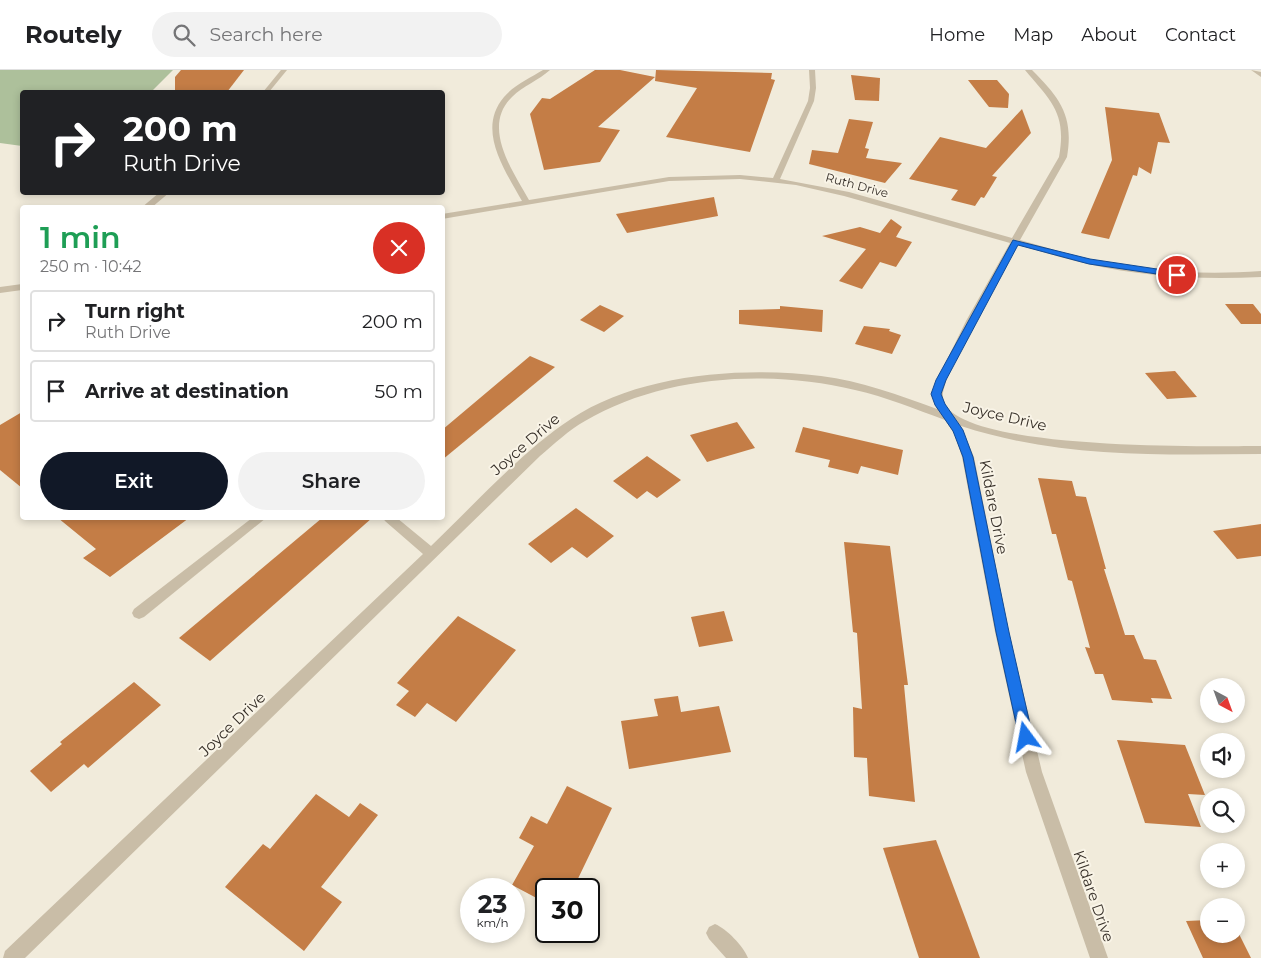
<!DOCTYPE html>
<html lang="en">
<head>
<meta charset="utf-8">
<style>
	body { margin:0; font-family:Montserrat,sans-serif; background:#f2f2f2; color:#202124; height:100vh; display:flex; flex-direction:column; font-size:19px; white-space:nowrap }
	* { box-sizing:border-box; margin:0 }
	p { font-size:16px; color:#757577 }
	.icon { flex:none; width:28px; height:28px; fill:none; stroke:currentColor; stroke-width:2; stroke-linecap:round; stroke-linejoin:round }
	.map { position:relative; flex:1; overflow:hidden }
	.sheet { position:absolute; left:20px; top:135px; width:425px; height:315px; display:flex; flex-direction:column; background:#fff; border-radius:5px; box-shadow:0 2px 8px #0003 }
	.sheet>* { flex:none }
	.guide { position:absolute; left:20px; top:20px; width:425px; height:105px; border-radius:5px; box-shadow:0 2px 8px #0003; background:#202124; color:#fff; overflow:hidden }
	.needle { width:32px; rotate:139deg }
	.controls { position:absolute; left:1200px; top:608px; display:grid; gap:10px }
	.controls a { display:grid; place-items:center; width:45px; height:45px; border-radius:50%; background:#fff; box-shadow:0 2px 8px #0003; font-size:25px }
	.speed { position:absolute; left:460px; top:808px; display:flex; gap:10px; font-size:25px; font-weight:700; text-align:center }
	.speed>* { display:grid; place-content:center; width:65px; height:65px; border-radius:50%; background:#fff; box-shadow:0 2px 8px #0003; line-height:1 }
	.speed small { font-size:12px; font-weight:400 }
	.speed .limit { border:2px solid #111; border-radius:8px; background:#fff; color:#111 }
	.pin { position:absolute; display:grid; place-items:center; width:42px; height:42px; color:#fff; margin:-21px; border:2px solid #fff; border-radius:50%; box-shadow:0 1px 5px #0007 }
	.me { position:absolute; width:55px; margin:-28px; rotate:347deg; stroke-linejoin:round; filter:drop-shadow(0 0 4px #0008) }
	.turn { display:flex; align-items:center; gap:18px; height:105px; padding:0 20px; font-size:22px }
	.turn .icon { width:65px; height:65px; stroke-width:2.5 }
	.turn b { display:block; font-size:35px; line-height:42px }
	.round { display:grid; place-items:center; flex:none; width:52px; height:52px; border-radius:26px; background:#f2f2f2 }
	.headline { display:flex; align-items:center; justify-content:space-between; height:85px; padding:0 20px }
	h1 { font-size:30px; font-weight:600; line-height:38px; color:#1e9e55 }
	.cta { display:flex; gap:10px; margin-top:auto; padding:10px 20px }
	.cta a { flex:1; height:58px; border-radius:30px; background:#111827; color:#fff; font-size:20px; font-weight:600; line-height:58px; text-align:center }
	.cta a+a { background:#f2f2f2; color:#202124 }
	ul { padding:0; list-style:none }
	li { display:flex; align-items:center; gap:15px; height:62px; margin:0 10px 8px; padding:0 10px; border:2px solid #e0e0e0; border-radius:5px }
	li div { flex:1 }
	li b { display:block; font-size:19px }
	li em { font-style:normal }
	header { display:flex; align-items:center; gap:30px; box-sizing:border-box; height:70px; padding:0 25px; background:#fff; border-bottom:1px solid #e0e0e0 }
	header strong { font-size:24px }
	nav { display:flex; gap:28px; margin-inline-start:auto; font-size:18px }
	.search { width:350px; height:45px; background:#f2f2f2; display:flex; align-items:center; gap:12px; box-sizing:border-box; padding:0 18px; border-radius:28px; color:#757577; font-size:19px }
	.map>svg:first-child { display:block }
</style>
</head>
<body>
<header>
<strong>Routely</strong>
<div class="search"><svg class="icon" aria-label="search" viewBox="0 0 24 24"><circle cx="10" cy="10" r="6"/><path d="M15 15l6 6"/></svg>Search here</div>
<nav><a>Home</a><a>Map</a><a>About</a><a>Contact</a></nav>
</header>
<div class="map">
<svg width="1261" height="888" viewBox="0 0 1261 888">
	<rect width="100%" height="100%" fill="#f1ebdb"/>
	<polygon fill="#adc09b" points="0,0 173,0 151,22 22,22 22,76 0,73"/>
	<g fill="#c47d46">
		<polygon points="181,0 244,0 227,22 175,22 175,7"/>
		<polygon points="595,0 620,0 655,7 598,57 620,60 600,92 544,100 530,44 542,28 550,29"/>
		<polygon points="656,0 772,3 771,9 775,10 750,82 666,67 697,18 655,11"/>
		<polygon points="851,5 880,8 879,31 855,30"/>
		<polygon points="968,10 997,10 1009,24 1008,38 989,37"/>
		<polygon points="1105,37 1159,43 1170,73 1158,72 1151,104 1139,97 1137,106 1133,105 1109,169 1081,163 1112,90"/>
		<polygon points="1022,39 1031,63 992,106 997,107 984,128 981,127 975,136 951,130 958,120 909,109 940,67 986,78"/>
		<polygon points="849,49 873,52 865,78 869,79 866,88 902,93 885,113 809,94 812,80 838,83"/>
		<polygon points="714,127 718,146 627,163 616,144"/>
		<polygon points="891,149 902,157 896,167 912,172 896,197 880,192 862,219 839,211 866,179 822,166 860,157 880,163"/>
		<polygon points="1225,234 1253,234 1261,244 1261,254 1241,254"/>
		<polygon points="600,235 624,246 604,262 580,250"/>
		<polygon points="780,236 823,240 822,262 739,254 739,240 780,239"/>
		<polygon points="864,256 890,259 889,261 901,265 892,284 855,274"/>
		<polygon points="530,286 555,297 442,390 442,360"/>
		<polygon points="1175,301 1197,327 1167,329 1145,303"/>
		<polygon points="22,342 22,418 0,400 0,355"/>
		<polygon points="737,352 755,378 707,392 690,365"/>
		<polygon points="803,357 903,380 898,405 861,396 858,404 828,397 830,390 795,382"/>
		<polygon points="647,386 681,410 657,428 647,421 637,429 613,411"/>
		<polygon points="1038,408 1072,411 1076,426 1086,427 1106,499 1104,499 1125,565 1134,565 1144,589 1156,590 1172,629 1151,628 1153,633 1112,630 1103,604 1095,604 1085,577 1090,578 1072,511 1068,510 1056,464 1052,464"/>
		<polygon points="576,438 614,466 587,488 572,477 551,493 528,474"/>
		<polygon points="58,448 189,448 110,507 83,488 96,479"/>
		<polygon points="322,448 372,448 210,591 179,568"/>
		<polygon points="1261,454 1261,486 1237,489 1213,461"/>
		<polygon points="844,472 890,476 908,615 904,615 915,732 869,726 867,688 854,687 853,637 862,639 857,563 853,562"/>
		<polygon points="724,541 733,571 699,577 691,547"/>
		<polygon points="458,546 516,580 456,652 427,633 415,647 396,635 409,621 397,613"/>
		<polygon points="134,612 161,635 88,698 84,694 51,722 30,701 62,674 60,672"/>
		<polygon points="678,626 681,642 719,636 731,682 629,699 621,651 658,646 654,629"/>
		<polygon points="1117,670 1185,675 1205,725 1188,724 1201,757 1145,753"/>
		<polygon points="567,716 612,738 573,819 546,819 546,833 512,815 534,776 519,768 531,746 547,754"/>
		<polygon points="316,724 349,747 360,733 378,745 321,817 342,832 304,881 225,817 263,774 270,779"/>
		<polygon points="936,770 966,850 980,888 919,888 883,778"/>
		<polygon points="1209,850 1209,864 1236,864 1236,858 1251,888 1203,888 1186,851"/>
	</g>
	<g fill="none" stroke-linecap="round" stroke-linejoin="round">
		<polygon fill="#c9bda7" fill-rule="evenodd" points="252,448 266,448 144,547 139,549 134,547 132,543 134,539"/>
		<g fill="#c9bda7" fill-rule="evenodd">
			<polygon points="281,0 287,0 269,22 263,22"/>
			<path d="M543 0H550C539 10 523 16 512 27 481 57 513 101 529 130L669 107 740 105 773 108 808 31 810 18 809 0H815L816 18 814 31 780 109 849 122 1012 168 1059 87C1067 43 1051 31 1025 0H1032C1060 28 1074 46 1067 87L1020 170C1043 176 1066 184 1090 189 1146 202 1204 205 1261 201V207C1203 210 1144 207 1088 194 1064 189 1041 181 1017 175 1003 200 941 305 943 327 946 382 1217 376 1261 376V384C1160 385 1058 388 961 356L974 387 1009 562 1042 702 1108 888H1090L1026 702 995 562 962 387 955 365 945 350C915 339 886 327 855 320 768 299 663 305 585 351 569 360 554 374 540 386L25 888H3L5 881 423 484 385 451 383 448H397L431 476C475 434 521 382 571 349 638 304 743 296 821 306 861 311 899 325 937 339L932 326 936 312 966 251 1010 173 844 126 796 115 740 109 669 111 442 149V144L522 131C505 100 476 60 504 27 514 15 530 8 543 0Z"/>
			<polygon points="1251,0 1261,2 1261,7"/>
			<polygon points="160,122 170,122 151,138 141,138"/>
			<polygon points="22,214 22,220 0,223 0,217"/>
			<path d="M715 854C727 859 743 876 748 888H726L709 869 706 863 709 857Z"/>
		</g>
	</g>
	<polygon fill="#1a73e8" stroke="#114b97" points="1013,170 1090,189 1177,202 1181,205 1177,207 1089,194 1018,175 946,310 941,324 945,334 963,360 973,387 1009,562 1033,667 1031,672 1026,673 1021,672 1019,667 996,562 963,387 953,361 935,335 931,324 936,310"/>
	<g text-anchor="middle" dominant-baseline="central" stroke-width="4" stroke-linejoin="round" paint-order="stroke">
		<g font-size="12" fill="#362f28" stroke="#f9f4e7">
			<text transform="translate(857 115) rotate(15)">Ruth Drive</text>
		</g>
		<g font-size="15" fill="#362f28" stroke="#f9f4e7">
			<text transform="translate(1005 346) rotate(13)">Joyce Drive</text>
			<text transform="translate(525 374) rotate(-41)">Joyce Drive</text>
			<text transform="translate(994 437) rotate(79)">Kildare Drive</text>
			<text transform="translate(232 654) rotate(-44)">Joyce Drive</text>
			<text transform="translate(1094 826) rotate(71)">Kildare Drive</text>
		</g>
	</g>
</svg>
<div class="controls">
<a><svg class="needle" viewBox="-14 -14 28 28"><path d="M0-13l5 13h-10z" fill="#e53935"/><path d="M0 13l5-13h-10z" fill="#757577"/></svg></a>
<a><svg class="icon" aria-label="sound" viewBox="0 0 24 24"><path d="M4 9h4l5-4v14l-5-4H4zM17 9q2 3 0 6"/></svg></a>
<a><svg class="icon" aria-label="search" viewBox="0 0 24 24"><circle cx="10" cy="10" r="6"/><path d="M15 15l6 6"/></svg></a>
<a>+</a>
<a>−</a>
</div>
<div class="speed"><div>23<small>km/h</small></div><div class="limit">30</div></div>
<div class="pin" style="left:1177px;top:205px;background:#d93025"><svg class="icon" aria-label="arrive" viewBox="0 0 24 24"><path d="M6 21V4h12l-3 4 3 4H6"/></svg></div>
<svg class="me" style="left:1026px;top:667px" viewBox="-20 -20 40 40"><path d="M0-17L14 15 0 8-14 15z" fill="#1a73e8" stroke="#fff" stroke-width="4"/></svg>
<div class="guide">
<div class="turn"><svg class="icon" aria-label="right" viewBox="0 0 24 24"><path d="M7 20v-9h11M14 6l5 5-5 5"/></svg><div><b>200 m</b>Ruth Drive</div></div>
</div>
<section class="sheet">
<div class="headline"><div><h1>1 min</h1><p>250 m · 10:42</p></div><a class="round" style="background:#d93025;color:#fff"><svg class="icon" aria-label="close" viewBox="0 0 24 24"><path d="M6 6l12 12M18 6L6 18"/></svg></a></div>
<ul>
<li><svg class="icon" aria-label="right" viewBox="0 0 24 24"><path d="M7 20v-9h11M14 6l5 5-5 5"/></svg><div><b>Turn right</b><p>Ruth Drive</p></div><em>200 m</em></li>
<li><svg class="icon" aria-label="arrive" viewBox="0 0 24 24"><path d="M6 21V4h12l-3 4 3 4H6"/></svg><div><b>Arrive at destination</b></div><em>50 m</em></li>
</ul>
<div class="cta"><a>Exit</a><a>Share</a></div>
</section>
</div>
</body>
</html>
